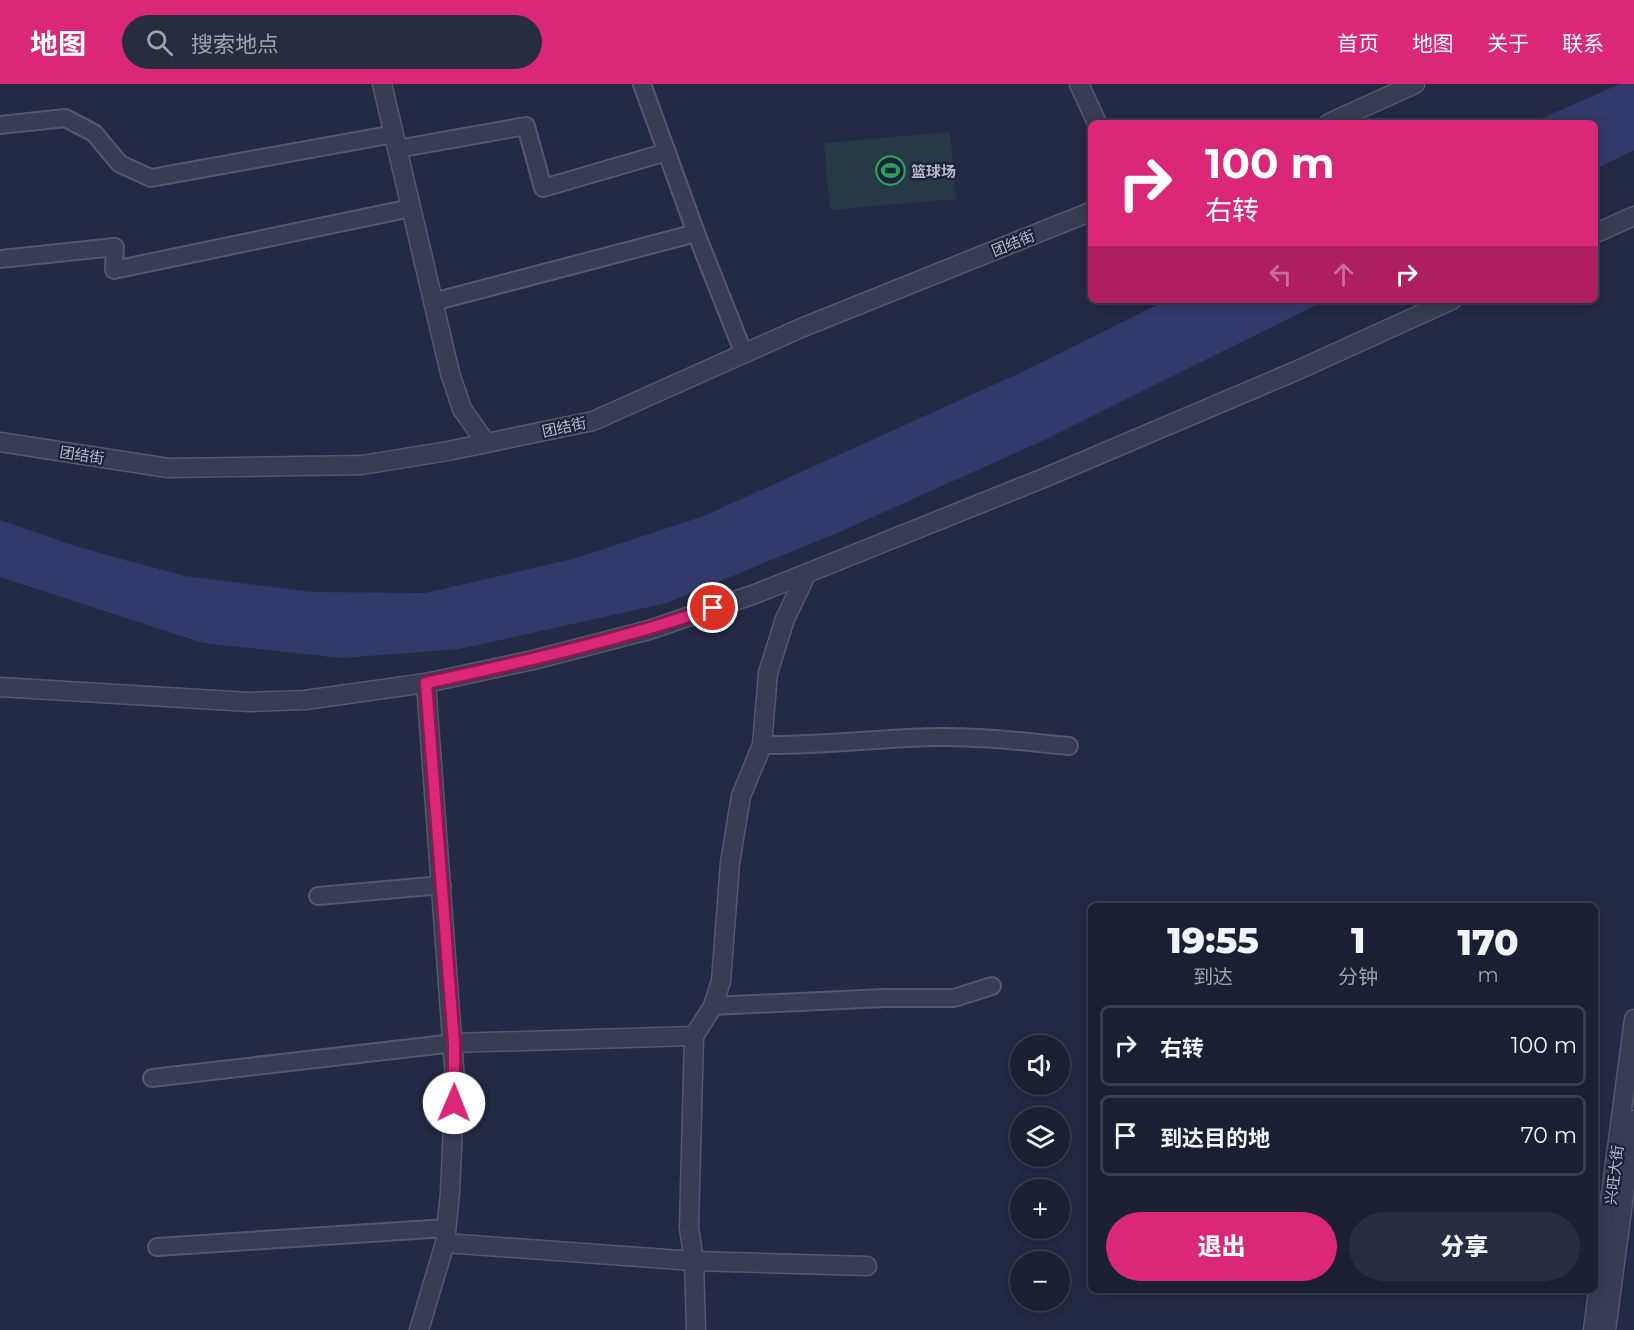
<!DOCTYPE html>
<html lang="zh">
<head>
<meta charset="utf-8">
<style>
	body { margin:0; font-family:Montserrat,"Noto Sans SC",sans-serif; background:#282c40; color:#f1f3f6; height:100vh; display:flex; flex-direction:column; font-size:22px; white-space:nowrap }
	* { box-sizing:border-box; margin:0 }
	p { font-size:20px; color:#a0a2ac }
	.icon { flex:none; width:33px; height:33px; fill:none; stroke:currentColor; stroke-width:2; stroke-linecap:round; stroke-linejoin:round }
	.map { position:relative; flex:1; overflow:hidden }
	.panel { position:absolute; left:1088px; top:819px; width:510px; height:390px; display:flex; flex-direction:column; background:#1b1f34; border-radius:9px; box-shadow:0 3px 15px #0003,0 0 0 2px #393d4f }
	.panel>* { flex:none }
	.hud { position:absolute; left:1088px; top:36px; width:510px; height:183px; border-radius:9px; box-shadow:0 3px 15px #0003,0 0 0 2px #393d4f; background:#db2777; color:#fff; overflow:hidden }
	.buttons { position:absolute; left:1010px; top:951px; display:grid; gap:12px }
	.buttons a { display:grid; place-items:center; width:60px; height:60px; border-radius:50%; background:#1b1f34; box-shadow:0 3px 15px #0003,0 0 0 2px #393d4f; font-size:30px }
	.pin { position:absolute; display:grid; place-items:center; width:51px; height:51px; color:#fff; margin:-26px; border:3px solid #fff; border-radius:50%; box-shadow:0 2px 6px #0007 }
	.me { position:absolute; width:66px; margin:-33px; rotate:1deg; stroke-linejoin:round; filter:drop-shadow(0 0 4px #0008) }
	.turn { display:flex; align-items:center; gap:21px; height:126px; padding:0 18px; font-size:27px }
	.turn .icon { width:78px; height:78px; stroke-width:2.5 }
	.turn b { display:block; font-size:42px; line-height:51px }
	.lanes { display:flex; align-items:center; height:57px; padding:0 18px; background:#0003; justify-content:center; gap:30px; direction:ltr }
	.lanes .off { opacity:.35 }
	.eta { display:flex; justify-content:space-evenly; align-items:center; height:102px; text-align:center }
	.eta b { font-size:36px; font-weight:800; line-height:42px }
	.action { display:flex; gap:12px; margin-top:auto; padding:12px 18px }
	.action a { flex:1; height:69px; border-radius:36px; background:#db2777; color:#fff; font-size:24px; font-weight:800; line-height:69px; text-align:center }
	.action a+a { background:#282c40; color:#f1f3f6 }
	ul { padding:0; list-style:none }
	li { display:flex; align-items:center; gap:18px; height:81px; margin:0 12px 9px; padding:0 6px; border:3px solid #393d4f; border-radius:9px }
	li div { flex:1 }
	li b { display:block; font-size:22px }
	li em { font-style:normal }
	header { display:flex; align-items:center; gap:36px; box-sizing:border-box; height:84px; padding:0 30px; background:#db2777; color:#fff }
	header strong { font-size:28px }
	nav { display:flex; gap:33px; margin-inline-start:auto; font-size:21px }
	.search { width:420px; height:54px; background:#282c40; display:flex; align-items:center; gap:15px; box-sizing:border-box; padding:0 21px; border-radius:33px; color:#a0a2ac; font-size:22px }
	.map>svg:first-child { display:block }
</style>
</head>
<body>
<header>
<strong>地图</strong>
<div class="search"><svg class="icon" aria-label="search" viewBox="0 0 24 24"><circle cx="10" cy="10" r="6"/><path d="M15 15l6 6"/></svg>搜索地点</div>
<nav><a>首页</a><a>地图</a><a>关于</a><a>联系</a></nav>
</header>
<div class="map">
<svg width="1634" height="1246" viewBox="0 0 1634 1246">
	<rect width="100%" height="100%" fill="#242946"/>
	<polygon fill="#263946" points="950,48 956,115 830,126 824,59"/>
	<g fill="#333a6a">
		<polygon points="1620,0 1634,0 1634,66 1595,85 1594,39 1531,39"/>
		<polygon points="1167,216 1326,216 1042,357 844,446 667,519 459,565 342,574 203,559 0,493 0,436 78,463 185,492 312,508 426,509 573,475 704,432 1022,288"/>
	</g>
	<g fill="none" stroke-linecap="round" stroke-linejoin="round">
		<defs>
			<g id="service">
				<polyline points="642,0 696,149 744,270"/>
				<polyline points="0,41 65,34 94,49 120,80 151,94 394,50"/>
				<polyline points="397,65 526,42 543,104 667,68"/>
				<polyline points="0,175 115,163 114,186 411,124"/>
				<polyline points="433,218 696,149"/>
				<path d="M762 661C820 662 878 654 936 653 981 652 1025 658 1069 662"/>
				<polyline points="318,812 442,801"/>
				<polyline points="713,922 884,914 954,914 992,902"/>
				<polyline points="152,994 454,959"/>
				<polyline points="157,1163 446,1144"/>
			</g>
			<g id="minor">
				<polyline points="382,0 450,289 462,325 486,359"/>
				<polyline points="1079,0 1097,39"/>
				<polyline points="1329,39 1415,0"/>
				<polyline points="1594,150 1634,132"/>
				<polyline points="0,358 168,384 362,381 448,367 593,337 801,244 1090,128"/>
				<polyline points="0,603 249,618 305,616 426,599 533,576 649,546 755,510 1044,394 1298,286 1452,216"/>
				<polyline points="454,959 694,952"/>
				<polyline points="445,1159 694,1177 867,1182"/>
				<polyline points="419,1246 445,1159 450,1109 455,996 426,599"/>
				<polyline points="696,1246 694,1177 689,1144 694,952 713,922 721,897 730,779 741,712 762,661 768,589 785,535 807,489"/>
			</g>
			<g id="tertiary">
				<polyline points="1593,1246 1634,935"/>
				<polyline points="1606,1246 1634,1036"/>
			</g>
		</defs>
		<use href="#service" stroke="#55576f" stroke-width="20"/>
		<use href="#minor" stroke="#55576f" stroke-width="21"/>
		<use href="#tertiary" stroke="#55576f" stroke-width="21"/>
		<use href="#service" stroke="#393c55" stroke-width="16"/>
		<use href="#minor" stroke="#393c55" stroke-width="18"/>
		<use href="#tertiary" stroke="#393c55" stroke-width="18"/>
	</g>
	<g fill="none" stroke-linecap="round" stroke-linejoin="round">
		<defs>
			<path id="route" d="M454 1019V959L426 599C523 578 619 556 713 524"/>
		</defs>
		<use href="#route" stroke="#8e194d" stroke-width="15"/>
		<use href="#route" stroke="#db2777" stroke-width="10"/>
	</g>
	<defs>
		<symbol id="stadium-ring" viewBox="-11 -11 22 22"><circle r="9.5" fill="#1e213a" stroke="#2e9e5b" stroke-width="1.5"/><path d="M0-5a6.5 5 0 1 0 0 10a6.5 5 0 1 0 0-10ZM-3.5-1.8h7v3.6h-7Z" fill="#2e9e5b"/></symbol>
	</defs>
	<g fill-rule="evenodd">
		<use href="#stadium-ring" x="874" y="70" width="33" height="33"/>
	</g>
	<g text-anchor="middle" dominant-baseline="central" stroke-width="4.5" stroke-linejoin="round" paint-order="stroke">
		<g font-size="15" font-weight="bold" fill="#b7b9ce" stroke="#1e213a" text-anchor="start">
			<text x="911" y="87">篮球场</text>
		</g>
		<g font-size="15" fill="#b7b9ce" stroke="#1e213a">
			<text transform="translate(1013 159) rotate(-22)">团结街</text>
			<text transform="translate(564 343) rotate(-12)">团结街</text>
			<text transform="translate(82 371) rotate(9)">团结街</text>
			<text transform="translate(1614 1091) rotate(-83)">兴旺大街</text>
		</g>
	</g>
</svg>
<div class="buttons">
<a><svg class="icon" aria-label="sound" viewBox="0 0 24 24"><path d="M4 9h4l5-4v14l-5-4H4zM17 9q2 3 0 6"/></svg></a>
<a><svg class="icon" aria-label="layers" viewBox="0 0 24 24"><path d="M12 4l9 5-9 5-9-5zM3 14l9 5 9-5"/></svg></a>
<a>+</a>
<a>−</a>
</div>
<div class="pin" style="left:713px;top:524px;background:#d93025"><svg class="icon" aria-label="arrive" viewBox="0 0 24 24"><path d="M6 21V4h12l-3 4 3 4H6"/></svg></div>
<svg class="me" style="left:454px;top:1019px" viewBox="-20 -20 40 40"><circle r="19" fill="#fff"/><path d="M0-13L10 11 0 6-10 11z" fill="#db2777"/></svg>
<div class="hud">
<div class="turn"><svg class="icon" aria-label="right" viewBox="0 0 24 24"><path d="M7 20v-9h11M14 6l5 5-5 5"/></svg><div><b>100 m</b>右转</div></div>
<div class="lanes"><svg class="icon off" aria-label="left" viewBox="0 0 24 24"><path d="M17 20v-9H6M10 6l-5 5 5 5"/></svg><svg class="icon off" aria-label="ahead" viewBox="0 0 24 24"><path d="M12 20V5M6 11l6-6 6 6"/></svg><svg class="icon" aria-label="right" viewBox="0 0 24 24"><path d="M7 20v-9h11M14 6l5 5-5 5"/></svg></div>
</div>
<section class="panel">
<div class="eta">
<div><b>19:55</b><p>到达</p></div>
<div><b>1</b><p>分钟</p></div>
<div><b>170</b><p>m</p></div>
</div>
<ul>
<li><svg class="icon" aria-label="right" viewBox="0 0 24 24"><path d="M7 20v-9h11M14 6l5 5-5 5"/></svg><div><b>右转</b></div><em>100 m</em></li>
<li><svg class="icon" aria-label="arrive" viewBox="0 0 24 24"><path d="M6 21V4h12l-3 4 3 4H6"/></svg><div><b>到达目的地</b></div><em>70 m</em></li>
</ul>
<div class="action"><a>退出</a><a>分享</a></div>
</section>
</div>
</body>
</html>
